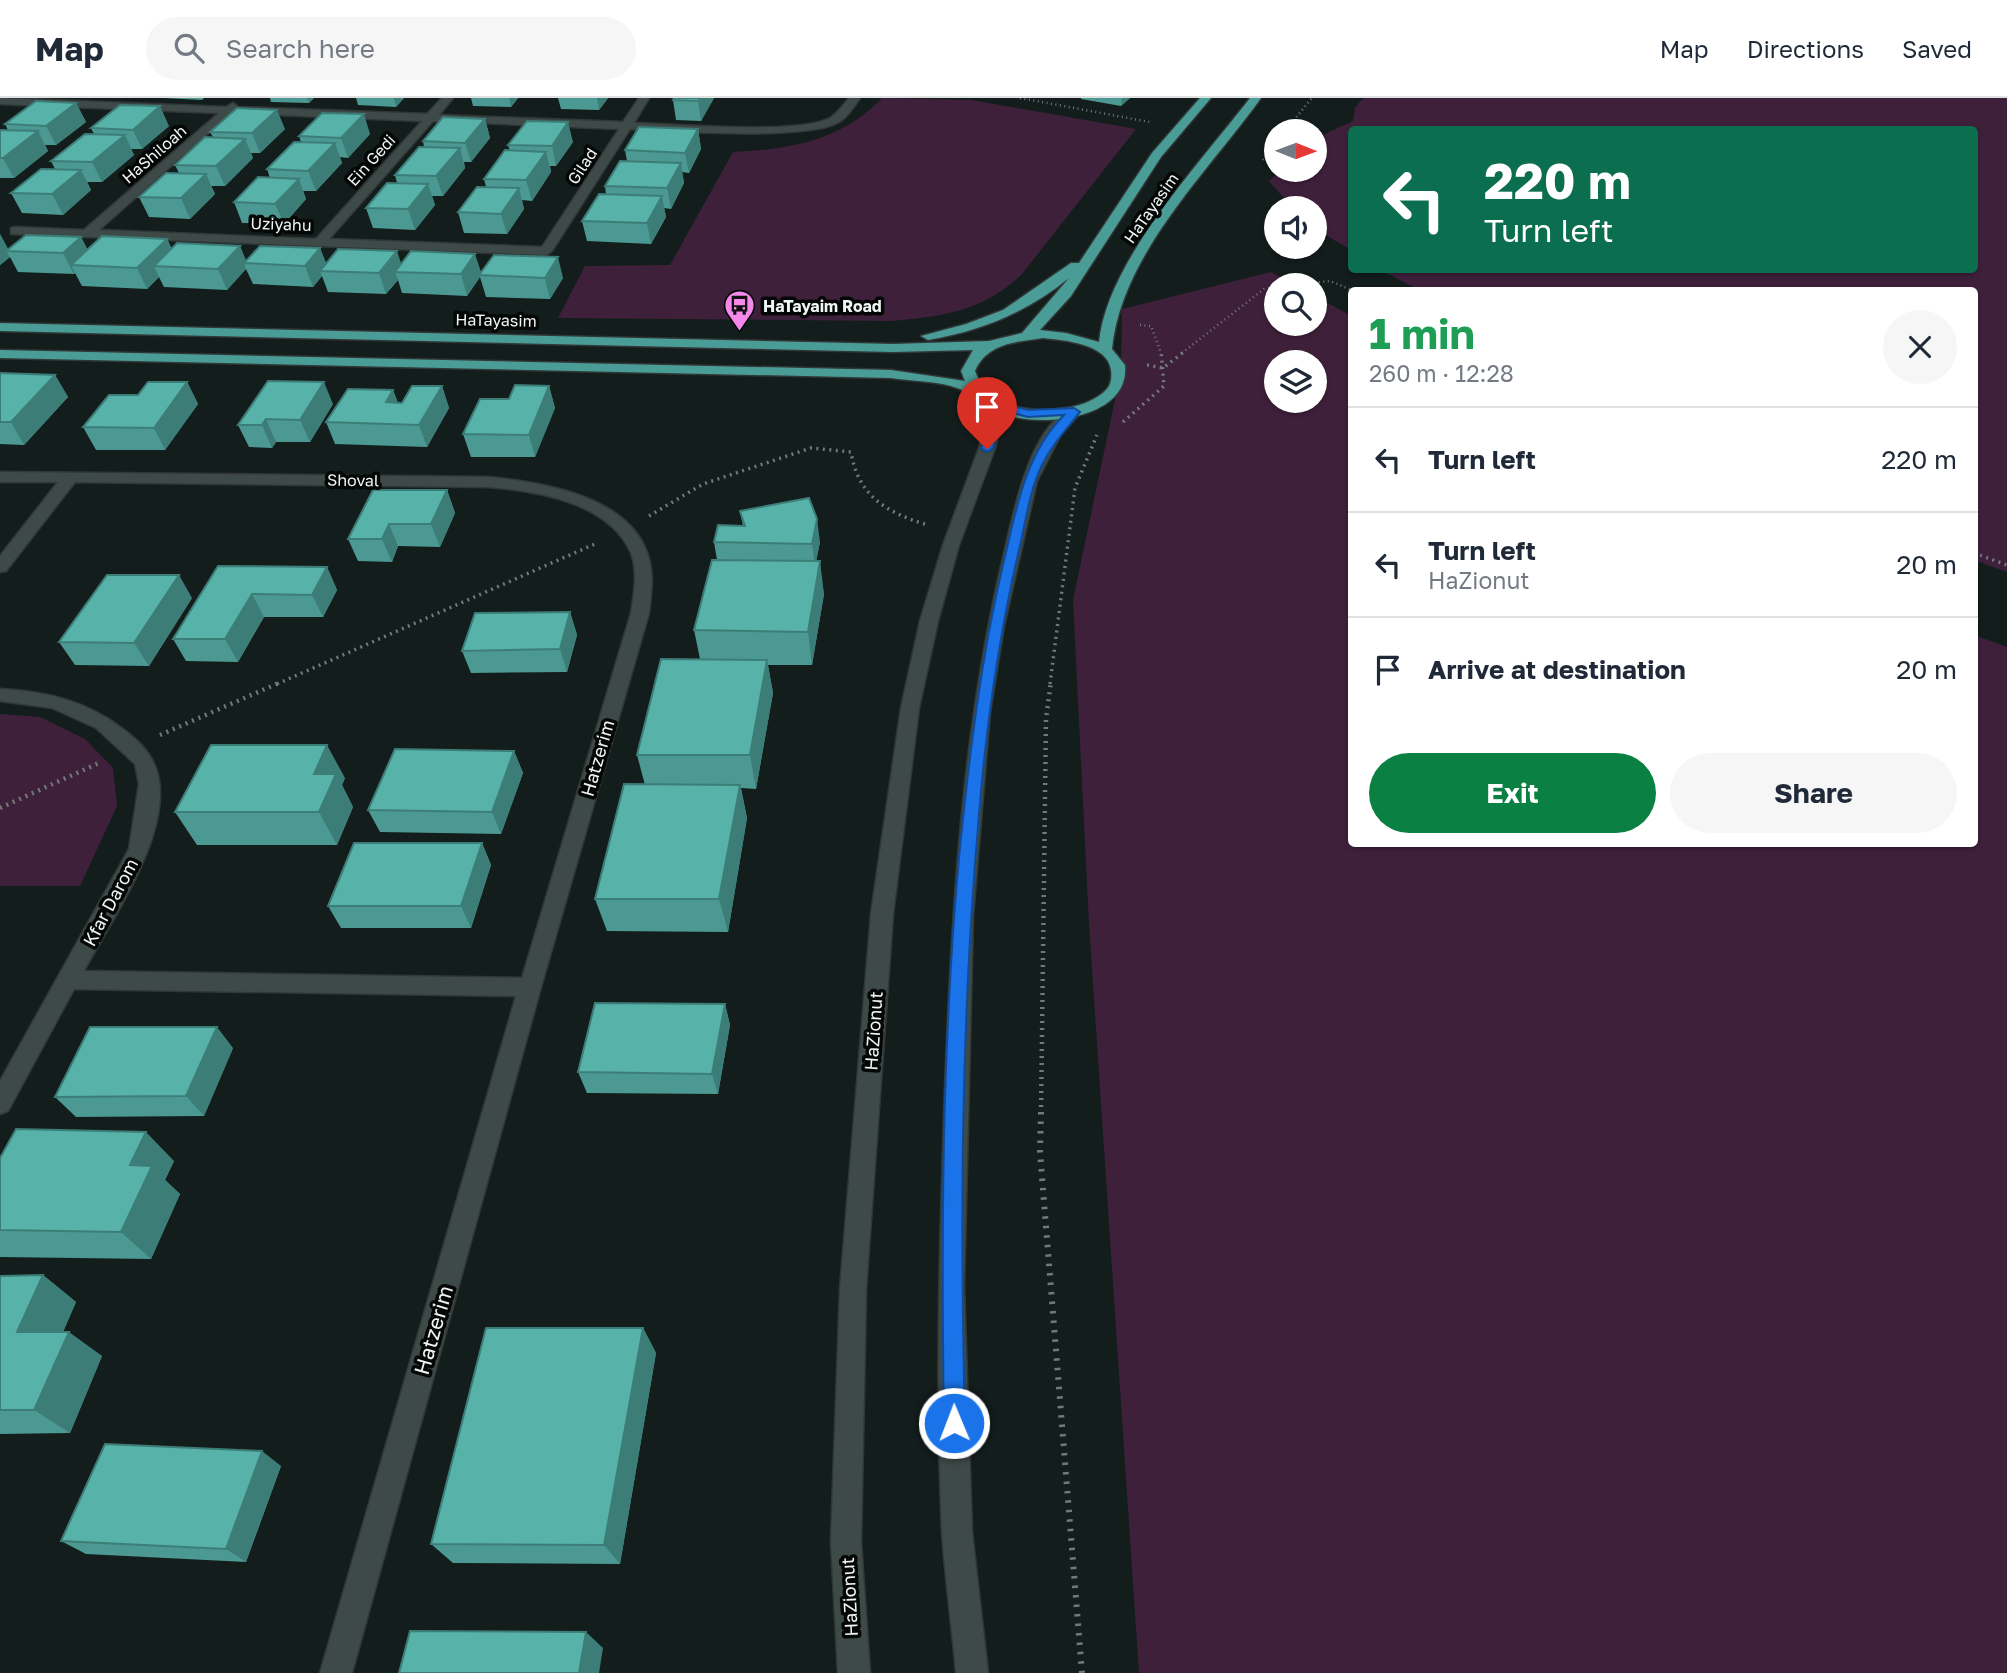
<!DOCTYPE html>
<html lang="en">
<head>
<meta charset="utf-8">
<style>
	body { margin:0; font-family:"Golos Text",sans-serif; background:#f6f6f7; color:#1f2937; height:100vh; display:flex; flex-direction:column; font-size:26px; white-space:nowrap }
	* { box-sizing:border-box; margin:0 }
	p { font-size:23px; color:#747a83 }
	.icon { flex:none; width:38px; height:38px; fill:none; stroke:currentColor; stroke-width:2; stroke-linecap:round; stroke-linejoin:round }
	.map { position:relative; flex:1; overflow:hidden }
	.drawer { position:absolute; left:1348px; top:189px; width:630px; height:560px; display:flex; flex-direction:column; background:#fff; border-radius:7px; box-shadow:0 2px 5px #0004 }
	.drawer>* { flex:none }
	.hud { position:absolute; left:1348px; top:28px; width:630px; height:147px; border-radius:7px; box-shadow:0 2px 5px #0004; background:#0b6e4f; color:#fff; overflow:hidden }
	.needle { width:46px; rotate:91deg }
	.tools { position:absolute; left:1264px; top:21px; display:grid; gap:14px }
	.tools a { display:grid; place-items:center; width:63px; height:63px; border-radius:50%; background:#fff; box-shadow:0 2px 5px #0004; font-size:35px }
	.pin { position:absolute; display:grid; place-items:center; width:60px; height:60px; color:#fff; margin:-72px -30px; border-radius:50% 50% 50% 0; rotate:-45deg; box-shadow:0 0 7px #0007 }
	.pin .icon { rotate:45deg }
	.me { position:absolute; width:77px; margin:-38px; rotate:359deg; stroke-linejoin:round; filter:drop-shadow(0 0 5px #0008) }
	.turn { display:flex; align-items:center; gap:24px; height:147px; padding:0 21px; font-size:32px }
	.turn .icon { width:91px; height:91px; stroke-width:2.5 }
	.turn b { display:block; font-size:49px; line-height:60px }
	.round { display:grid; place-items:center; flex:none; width:74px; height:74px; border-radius:37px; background:#f6f6f7 }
	.summary { display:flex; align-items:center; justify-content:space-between; height:119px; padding:0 21px }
	h1 { font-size:42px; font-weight:700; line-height:52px; color:#1e9e55 }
	.cta { display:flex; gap:14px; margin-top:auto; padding:14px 21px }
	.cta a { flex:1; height:80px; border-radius:42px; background:#0b8043; color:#fff; font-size:28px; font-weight:700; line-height:80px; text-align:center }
	.cta a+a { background:#f6f6f7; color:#1f2937 }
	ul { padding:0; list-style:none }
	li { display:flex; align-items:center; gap:21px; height:105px; padding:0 21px; border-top:2px solid #e0e1e3 }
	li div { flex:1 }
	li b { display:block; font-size:26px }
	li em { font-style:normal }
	header { display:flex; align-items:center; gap:42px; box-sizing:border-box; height:98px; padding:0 35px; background:#fff; border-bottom:2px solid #e0e1e3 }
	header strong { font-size:33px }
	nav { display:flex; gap:38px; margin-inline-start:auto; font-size:24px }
	.search { width:490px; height:63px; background:#f6f6f7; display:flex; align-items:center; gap:18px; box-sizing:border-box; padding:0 24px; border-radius:38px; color:#747a83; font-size:26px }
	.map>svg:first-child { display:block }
</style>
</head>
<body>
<header>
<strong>Map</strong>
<div class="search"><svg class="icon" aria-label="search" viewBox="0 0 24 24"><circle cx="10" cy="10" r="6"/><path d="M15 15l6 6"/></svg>Search here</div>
<nav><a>Map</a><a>Directions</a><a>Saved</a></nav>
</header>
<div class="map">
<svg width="2007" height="1575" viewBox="0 0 2007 1575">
	<rect width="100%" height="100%" fill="#131d1c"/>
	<g fill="#3f203b" fill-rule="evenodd">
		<path d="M882 0 972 2 1136 31 1022 176C985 213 941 219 891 223L558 220 585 168 670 167 733 54C788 52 843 42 882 0Z"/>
		<polygon points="1363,0 2007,0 2007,474 1974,462 1974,192 1419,192 1381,172 1974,172 1974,32 1351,32 1351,152 1314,130 1314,110 1293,110 1269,83 1280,72 1314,72 1314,41 1353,23 1355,10"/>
		<path d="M1271 174 1296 187H1276V226H1314V197L1351 218V746H1974V537L2007 549V1575H1139L1089 825 1073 502 1121 273 1122 211ZM1276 264H1314V303H1276Z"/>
		<polygon points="0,616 40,619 85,641 113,670 117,708 80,788 0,788"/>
	</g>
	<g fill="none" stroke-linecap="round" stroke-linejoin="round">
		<defs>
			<g id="minor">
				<path d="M0 0 226 9 233 5 238 9 427 16 442 0H453L439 17 623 24 639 0H649L634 25C676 26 797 37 830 20 837 16 844 6 849 0H860C855 7 847 20 839 24 807 43 671 33 630 31L552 153 546 157 11 136V130L15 129 84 132 219 15 0 6ZM231 15 422 23 316 141 99 132ZM433 23 619 31 542 149 329 141Z"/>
				<polygon points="991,301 998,305 1001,327 995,350 959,447 938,523 919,610 893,816 866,1191 861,1444 870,1575 838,1575 831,1444 840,1191 871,816 901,610 920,523 943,447 979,350 985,327 984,305"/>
				<path d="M1074 310 1081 314 1061 336 1037 383 1004 528 990 614 973 818 964 1189 972 1434 988 1575H956C952 1528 945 1480 942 1433 935 1286 940 1138 945 991 952 809 962 629 1005 451 1014 412 1031 324 1074 310Z"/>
				<path d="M0 374 488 379C541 384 633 398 649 461 654 478 651 497 649 515L541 889 352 1575H320L516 898 74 891 8 1013 0 1016V983L129 751 139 686 135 666 96 630 52 610 0 603V591C43 593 85 602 120 629 133 638 149 652 155 668 179 727 111 822 84 873L522 880 631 515C634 496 638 473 631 455 609 404 536 393 488 389L75 384 6 473 0 474V458L58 384H0Z"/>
			</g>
			<path id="major" d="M1200 0H1211L1161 59 1071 198 1040 232 1066 235 1099 244C1107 163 1201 64 1250 0H1261C1208 74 1121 157 1112 251L1125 267C1130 317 1055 327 1019 320 992 314 976 295 951 288 932 283 910 283 891 280L0 260V252L891 272 965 283 961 273 973 252 893 254 0 233V225L893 246 989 243 1022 235 1069 180C1027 214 982 233 928 242L921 238 966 226 1003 212 1071 165H1079L1152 55ZM1043 240C1064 242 1108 246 1111 272 1112 280 1111 287 1106 292 1079 319 1004 320 981 288 979 284 977 277 975 273 987 245 1016 244 1043 240Z"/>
		</defs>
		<use href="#minor" stroke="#313737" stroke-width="3"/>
		<use href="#major" stroke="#313737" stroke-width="3"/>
		<g stroke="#717a79" stroke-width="2.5" stroke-dasharray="1 3.5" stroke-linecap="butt">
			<polyline points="1020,0 1150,24"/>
			<polyline points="1285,33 1312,0"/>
			<polyline points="1263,62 1276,45"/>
			<polyline points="1292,187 1330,183 1352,192"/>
			<polyline points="1140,227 1151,228 1161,255"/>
			<polyline points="1182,255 1264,191 1276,189"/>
		</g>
		<g stroke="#717a79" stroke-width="3.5" stroke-dasharray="2 4.5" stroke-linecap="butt">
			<polyline points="1147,267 1163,270 1185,253"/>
			<polyline points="1123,324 1164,288 1161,253"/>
			<path d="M649 418 703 386 811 350 851 354C858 398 887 415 928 427"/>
			<polyline points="1974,455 2007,467"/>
			<polyline points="277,586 597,445"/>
			<polyline points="1050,586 1075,390 1097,337"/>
		</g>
		<g stroke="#717a79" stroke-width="4.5" stroke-dasharray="2 5" stroke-linecap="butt">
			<polyline points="160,637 281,584"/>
			<polyline points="0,710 101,664"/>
			<polyline points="1041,1016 1046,621 1051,584"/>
		</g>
		<polyline stroke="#717a79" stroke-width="6" stroke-dasharray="2.5 7" stroke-linecap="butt" points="1041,1014 1040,1054 1082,1575"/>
		<use href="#minor" fill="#3e4a48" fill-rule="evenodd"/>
		<use href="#major" fill="#4a9d97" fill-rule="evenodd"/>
	</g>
	<g fill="#4b9992">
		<polygon points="164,0 204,0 202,2"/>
		<polygon points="270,0 314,0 309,5 271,4"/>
		<polygon points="356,0 404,0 396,9 358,7"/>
		<polygon points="471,0 518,0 511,9 473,8"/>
		<polygon points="558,0 608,0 599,12 561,11"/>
		<polygon points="674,0 714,0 701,23 676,22 673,2"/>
		<polygon points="1081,0 1130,0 1121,8 1081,1"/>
		<polygon points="76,5 86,24 56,47 45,47 48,53 14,80 0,80 0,32 8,32 5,26"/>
		<polygon points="485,21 490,40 471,64 464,64 465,70 443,98 432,98 435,107 415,132 373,130 366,110 397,85 395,77 424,49 423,43"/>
		<polygon points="169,28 142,51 131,51 134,57 102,84 87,84 91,92 63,117 22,115 11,95 55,71 51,63 94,36 91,30"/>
		<polygon points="285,31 260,55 251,55 253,60 225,88 211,88 215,96 190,121 149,119 139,99 179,75 175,67 213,39 210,34"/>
		<polygon points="698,31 701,51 689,75 682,74 684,85 671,111 664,110 666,119 651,146 587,143 582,123 606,96 605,88 627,63 625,52"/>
		<polygon points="370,36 348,60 340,59 342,65 316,93 303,93 306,101 284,126 242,125 234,104 270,80 267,71 301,44 299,38"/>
		<polygon points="573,44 556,68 550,68 551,74 532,103 522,102 524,111 507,136 464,135 458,114 486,89 484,81 510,53 508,47"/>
		<polygon points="0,136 8,151 81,139 87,151 167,141 172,151 240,148 246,163 320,150 326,165 401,166 481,175 563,180 550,201 486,199 480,179 467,198 402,195 398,182 386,196 328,194 322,178 313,189 253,186 246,171 227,192 164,189 159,179 147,191 82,188 75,175 74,176 18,174 10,159 0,167"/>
		<polygon points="0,275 55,277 68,299 24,347 0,346"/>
		<polygon points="187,284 198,306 165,352 96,352 83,329 138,297"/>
		<polygon points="442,288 449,310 427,349 335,346 326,324 393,292 398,305 402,305"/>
		<polygon points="549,288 555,310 535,359 471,359 463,336"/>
		<polygon points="333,306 310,344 276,344 272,350 249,349 238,327"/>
		<polygon points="447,392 455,415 440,449 398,448 392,464 358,463 348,441"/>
		<polygon points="740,413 820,444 816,463 824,496 812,567 768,567 773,595 756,691 741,690 747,720 728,834 607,833 595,801 645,687 637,657 700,561 694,532 717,462 714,444 743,428"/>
		<polygon points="218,468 327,469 337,492 323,519 264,519 238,564 186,563 173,541"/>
		<polygon points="192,500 149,568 75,567 59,544"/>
		<polygon points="570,514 577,537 567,574 471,575 462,553"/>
		<polygon points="514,653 523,675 501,736 380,734 368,712"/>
		<polygon points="345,680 342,687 353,709 337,747 197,747 175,714"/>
		<polygon points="482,745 491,767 471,830 341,830 328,808"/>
		<polygon points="725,906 730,927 718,996 587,995 578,974"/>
		<polygon points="233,950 204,1018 76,1019 55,999"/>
		<polygon points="0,1060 174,1063 165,1082 180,1096 151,1161 0,1159"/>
		<polygon points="43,1177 76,1204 63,1234 102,1258 70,1335 0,1336 0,1178"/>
		<polygon points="643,1230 656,1255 620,1466 453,1465 431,1446"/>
		<polygon points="281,1368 246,1464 86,1456 61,1443"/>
	</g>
	<g fill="#3d7d77">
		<polygon points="307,0 314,0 309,5"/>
		<polygon points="394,0 404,0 396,9"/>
		<polygon points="509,0 518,0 511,9"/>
		<polygon points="597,0 608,0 599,12"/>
		<polygon points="700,0 714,0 701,23 698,3"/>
		<polygon points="1122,0 1130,0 1121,8"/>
		<polygon points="76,5 86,24 56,47 46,28"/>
		<polygon points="160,8 169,28 142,51 133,32"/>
		<polygon points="277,12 285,31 260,55 252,35"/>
		<polygon points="364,16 370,36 348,60 341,40"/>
		<polygon points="485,21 490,40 471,64 465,45"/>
		<polygon points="568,24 573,44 556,68 552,48"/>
		<polygon points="698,31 701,51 689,75 685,55"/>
		<polygon points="38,33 48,53 14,80 3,60"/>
		<polygon points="125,37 134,57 102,84 92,64"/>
		<polygon points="245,41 253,60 225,88 216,68"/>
		<polygon points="335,45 342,65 316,93 308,73"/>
		<polygon points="460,50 465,70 443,98 436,78"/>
		<polygon points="546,54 551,74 532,103 526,82"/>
		<polygon points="681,65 684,85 671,111 667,90"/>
		<polygon points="81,72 91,92 63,117 52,96"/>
		<polygon points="206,76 215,96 190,121 181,100"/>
		<polygon points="299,81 306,101 284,126 275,106"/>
		<polygon points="428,86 435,107 415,132 408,111"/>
		<polygon points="519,90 524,111 507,136 501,116"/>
		<polygon points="662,98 666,119 651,146 647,125"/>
		<polygon points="0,136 9,153 6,153 10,159 0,167"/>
		<polygon points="81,139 92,160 71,167 75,175 74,176 63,155"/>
		<polygon points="167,141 177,162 154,168 159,179 147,191 137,170"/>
		<polygon points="240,148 247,165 244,165 246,171 227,192 218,171"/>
		<polygon points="320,150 328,171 320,173 322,178 313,189 305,168"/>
		<polygon points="397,153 404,174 395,174 398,182 386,196 379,175"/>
		<polygon points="475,156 482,177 479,177 480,179 467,198 461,176"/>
		<polygon points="558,159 563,180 550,201 545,180"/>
		<polygon points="55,277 68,299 24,347 11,324"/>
		<polygon points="187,284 198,306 165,352 154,330"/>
		<polygon points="324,284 333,306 310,344 300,322"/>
		<polygon points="442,288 449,310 427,349 419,327"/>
		<polygon points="549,288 555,310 535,359 529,337"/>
		<polygon points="393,292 401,314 394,326 386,304"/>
		<polygon points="266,321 276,344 272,350 262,327"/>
		<polygon points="447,392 455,415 440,449 431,426"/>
		<polygon points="817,421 820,444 815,469 812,446"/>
		<polygon points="389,426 398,448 392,464 382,441"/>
		<polygon points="820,463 824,496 812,567 808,534"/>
		<polygon points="327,469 337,492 323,519 312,497"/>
		<polygon points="179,477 192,500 149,568 134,545"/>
		<polygon points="252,496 264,519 238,564 225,541"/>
		<polygon points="570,514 577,537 567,574 560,551"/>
		<polygon points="767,562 773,595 756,691 750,657"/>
		<polygon points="327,647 345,680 342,687 353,709 337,747 319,714 314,676"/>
		<polygon points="514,653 523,675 501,736 492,714"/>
		<polygon points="740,687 747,720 728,834 719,801"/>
		<polygon points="482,745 491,767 471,830 461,808"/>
		<polygon points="725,906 730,927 718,996 712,976"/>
		<polygon points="217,929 233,950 204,1018 186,998"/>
		<polygon points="146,1034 174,1063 165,1082 180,1096 151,1161 121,1134 130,1067"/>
		<polygon points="43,1177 76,1204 52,1259 17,1234"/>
		<polygon points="643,1230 656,1255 620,1466 604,1447"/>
		<polygon points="69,1234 102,1258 70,1335 34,1312"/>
		<polygon points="262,1353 281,1368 246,1464 226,1451"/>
		<polygon points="586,1534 603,1550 599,1575 579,1575"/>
	</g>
	<g fill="#57b2aa" stroke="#3d7d77" stroke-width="2">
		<polygon points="674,0 700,0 698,3 673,2"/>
		<polygon points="36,3 76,5 46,28 5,26"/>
		<polygon points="120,7 160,8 133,32 91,30"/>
		<polygon points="237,10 277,12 252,35 210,34"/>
		<polygon points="322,15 364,16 341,40 299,38"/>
		<polygon points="443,19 485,21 465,45 423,43"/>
		<polygon points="527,23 568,24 552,48 508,47"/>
		<polygon points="639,29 698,31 685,55 625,52"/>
		<polygon points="0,32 38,33 3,60 0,60"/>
		<polygon points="85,36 125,37 92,64 51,63"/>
		<polygon points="205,39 245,41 216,68 175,67"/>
		<polygon points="294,44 335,45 308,73 267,71"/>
		<polygon points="419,49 460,50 436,78 395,77"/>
		<polygon points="505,52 546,54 526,82 484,81"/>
		<polygon points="620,63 681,65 667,90 605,88"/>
		<polygon points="41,71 81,72 52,96 11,95"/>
		<polygon points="166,75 206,76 181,100 139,99"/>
		<polygon points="258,79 299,81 275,106 234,104"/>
		<polygon points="387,85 428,86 408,111 366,110"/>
		<polygon points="477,89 519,90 501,116 458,114"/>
		<polygon points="599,96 662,98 647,125 582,123"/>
		<polygon points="26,137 81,139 63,155 6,153"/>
		<polygon points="102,138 167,141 137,170 71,167"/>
		<polygon points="177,145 240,148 218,171 154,168"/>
		<polygon points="260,148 320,150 305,168 244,165"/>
		<polygon points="338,151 397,153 379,175 320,173"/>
		<polygon points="411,153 475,156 461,176 395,174"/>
		<polygon points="494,157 558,159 545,180 479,177"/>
		<polygon points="0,275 55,277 11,324 0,324"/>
		<polygon points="268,283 324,284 300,322 266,321 262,327 238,327"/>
		<polygon points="148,284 187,284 154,330 83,329 109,297 138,297"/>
		<polygon points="515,287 549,288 529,337 463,336 480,301 509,301"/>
		<polygon points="412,288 442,288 419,327 326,324 348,291 393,292 386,304 402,305"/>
		<polygon points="373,392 447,392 431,426 389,426 382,441 348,441"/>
		<polygon points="809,400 817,421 812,446 714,444 718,427 745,428 740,413"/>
		<polygon points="712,462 820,463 808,534 694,532"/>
		<polygon points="218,468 327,469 312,497 252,496 225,541 173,541"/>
		<polygon points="107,477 179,477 134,545 59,544"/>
		<polygon points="570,514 560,551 462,553 475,515"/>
		<polygon points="661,561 767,562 750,657 637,657"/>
		<polygon points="211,647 327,647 314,676 336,676 319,714 175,714"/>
		<polygon points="395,651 514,653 492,714 368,712"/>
		<polygon points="624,686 740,687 719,801 595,801"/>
		<polygon points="354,745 482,745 461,808 328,808"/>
		<polygon points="595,905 725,906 712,976 578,974"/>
		<polygon points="90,929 217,929 186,998 55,999"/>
		<polygon points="16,1031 146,1034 130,1067 152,1068 121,1134 0,1132 0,1060"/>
		<polygon points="43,1177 17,1234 69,1234 34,1312 0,1312 0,1178"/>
		<polygon points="486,1230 643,1230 604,1447 431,1446"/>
		<polygon points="105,1346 262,1353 226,1451 61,1443"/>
		<polygon points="410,1533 586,1534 579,1575 399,1575"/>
	</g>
	<path fill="#1a73e8" stroke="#114b97" stroke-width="2" d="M991 302 1028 312 1074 310 1080 314C1062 336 1044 356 1035 384 1027 407 1024 433 1018 456 998 543 986 629 979 717 961 919 960 1122 965 1325L962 1332 954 1335 947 1332 944 1325C941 1133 942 940 960 749 970 653 981 560 1003 467 1016 414 1024 357 1064 317L1028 319 997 311 999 327 993 351 987 354 981 351 987 327 986 305Z"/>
	<defs>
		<symbol id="bus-pin" viewBox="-11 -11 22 30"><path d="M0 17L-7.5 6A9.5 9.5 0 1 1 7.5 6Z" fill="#f788eb" stroke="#040706"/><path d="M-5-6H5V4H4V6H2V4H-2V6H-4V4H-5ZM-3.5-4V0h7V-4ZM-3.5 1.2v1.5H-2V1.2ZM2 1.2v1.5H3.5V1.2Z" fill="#111"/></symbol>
	</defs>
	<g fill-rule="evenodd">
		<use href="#bus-pin" x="722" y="190" width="35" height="47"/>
	</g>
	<g text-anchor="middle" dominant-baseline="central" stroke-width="7" stroke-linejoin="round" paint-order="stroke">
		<g font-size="16" fill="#eff6f5" stroke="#040706">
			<text transform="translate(154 56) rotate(-41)">HaShiloah</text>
			<text transform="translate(371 62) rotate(-48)">Ein Gedi</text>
			<text transform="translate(582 68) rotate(-57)">Gilad</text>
			<text transform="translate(1151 110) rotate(-55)">HaTayasim</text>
			<text transform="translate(281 126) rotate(2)">Uziyahu</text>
			<text transform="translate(496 222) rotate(1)">HaTayasim</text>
			<text transform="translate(353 382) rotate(1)">Shoval</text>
		</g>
		<g font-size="16" font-weight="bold" fill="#eff6f5" stroke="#040706" text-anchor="start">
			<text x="763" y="208">HaTayaim Road</text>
		</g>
		<g font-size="18" fill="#eff6f5" stroke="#040706">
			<text transform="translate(597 660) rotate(-74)">Hatzerim</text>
			<text transform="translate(110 804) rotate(-62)">Kfar Darom</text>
			<text transform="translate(873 933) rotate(-86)">HaZionut</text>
			<text transform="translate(849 1499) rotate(-93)">HaZionut</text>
		</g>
		<g font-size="21" fill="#eff6f5" stroke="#040706">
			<text transform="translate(433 1232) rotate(-74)">Hatzerim</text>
		</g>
	</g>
</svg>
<div class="tools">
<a><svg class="needle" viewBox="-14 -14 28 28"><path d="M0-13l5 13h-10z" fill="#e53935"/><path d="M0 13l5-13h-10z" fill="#747a83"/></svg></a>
<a><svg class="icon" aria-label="sound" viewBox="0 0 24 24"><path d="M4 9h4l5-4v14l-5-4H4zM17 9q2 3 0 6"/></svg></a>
<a><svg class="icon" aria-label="search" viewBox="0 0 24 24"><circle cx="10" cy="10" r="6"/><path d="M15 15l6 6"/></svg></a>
<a><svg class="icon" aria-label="layers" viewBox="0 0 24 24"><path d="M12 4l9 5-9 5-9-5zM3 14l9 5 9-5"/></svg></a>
</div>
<div class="pin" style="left:987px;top:351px;background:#d93025"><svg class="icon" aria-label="arrive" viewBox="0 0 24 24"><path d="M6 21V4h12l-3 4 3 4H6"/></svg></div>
<svg class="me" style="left:954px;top:1325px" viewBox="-20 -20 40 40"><circle r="17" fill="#1a73e8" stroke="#fff" stroke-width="3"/><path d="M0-11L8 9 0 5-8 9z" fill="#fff"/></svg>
<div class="hud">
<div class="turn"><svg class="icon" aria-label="left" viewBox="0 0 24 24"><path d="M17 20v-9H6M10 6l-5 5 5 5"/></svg><div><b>220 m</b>Turn left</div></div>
</div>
<section class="drawer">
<div class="summary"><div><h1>1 min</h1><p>260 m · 12:28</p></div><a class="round"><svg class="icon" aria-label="close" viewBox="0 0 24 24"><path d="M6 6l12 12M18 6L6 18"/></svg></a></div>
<ul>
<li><svg class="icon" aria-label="left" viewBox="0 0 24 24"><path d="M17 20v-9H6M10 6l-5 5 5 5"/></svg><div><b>Turn left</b></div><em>220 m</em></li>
<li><svg class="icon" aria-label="left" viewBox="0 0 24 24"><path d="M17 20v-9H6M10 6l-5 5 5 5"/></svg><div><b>Turn left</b><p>HaZionut</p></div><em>20 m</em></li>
<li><svg class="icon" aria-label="arrive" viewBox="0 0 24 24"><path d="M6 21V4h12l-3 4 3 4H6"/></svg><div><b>Arrive at destination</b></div><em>20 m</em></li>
</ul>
<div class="cta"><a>Exit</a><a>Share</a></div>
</section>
</div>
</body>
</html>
